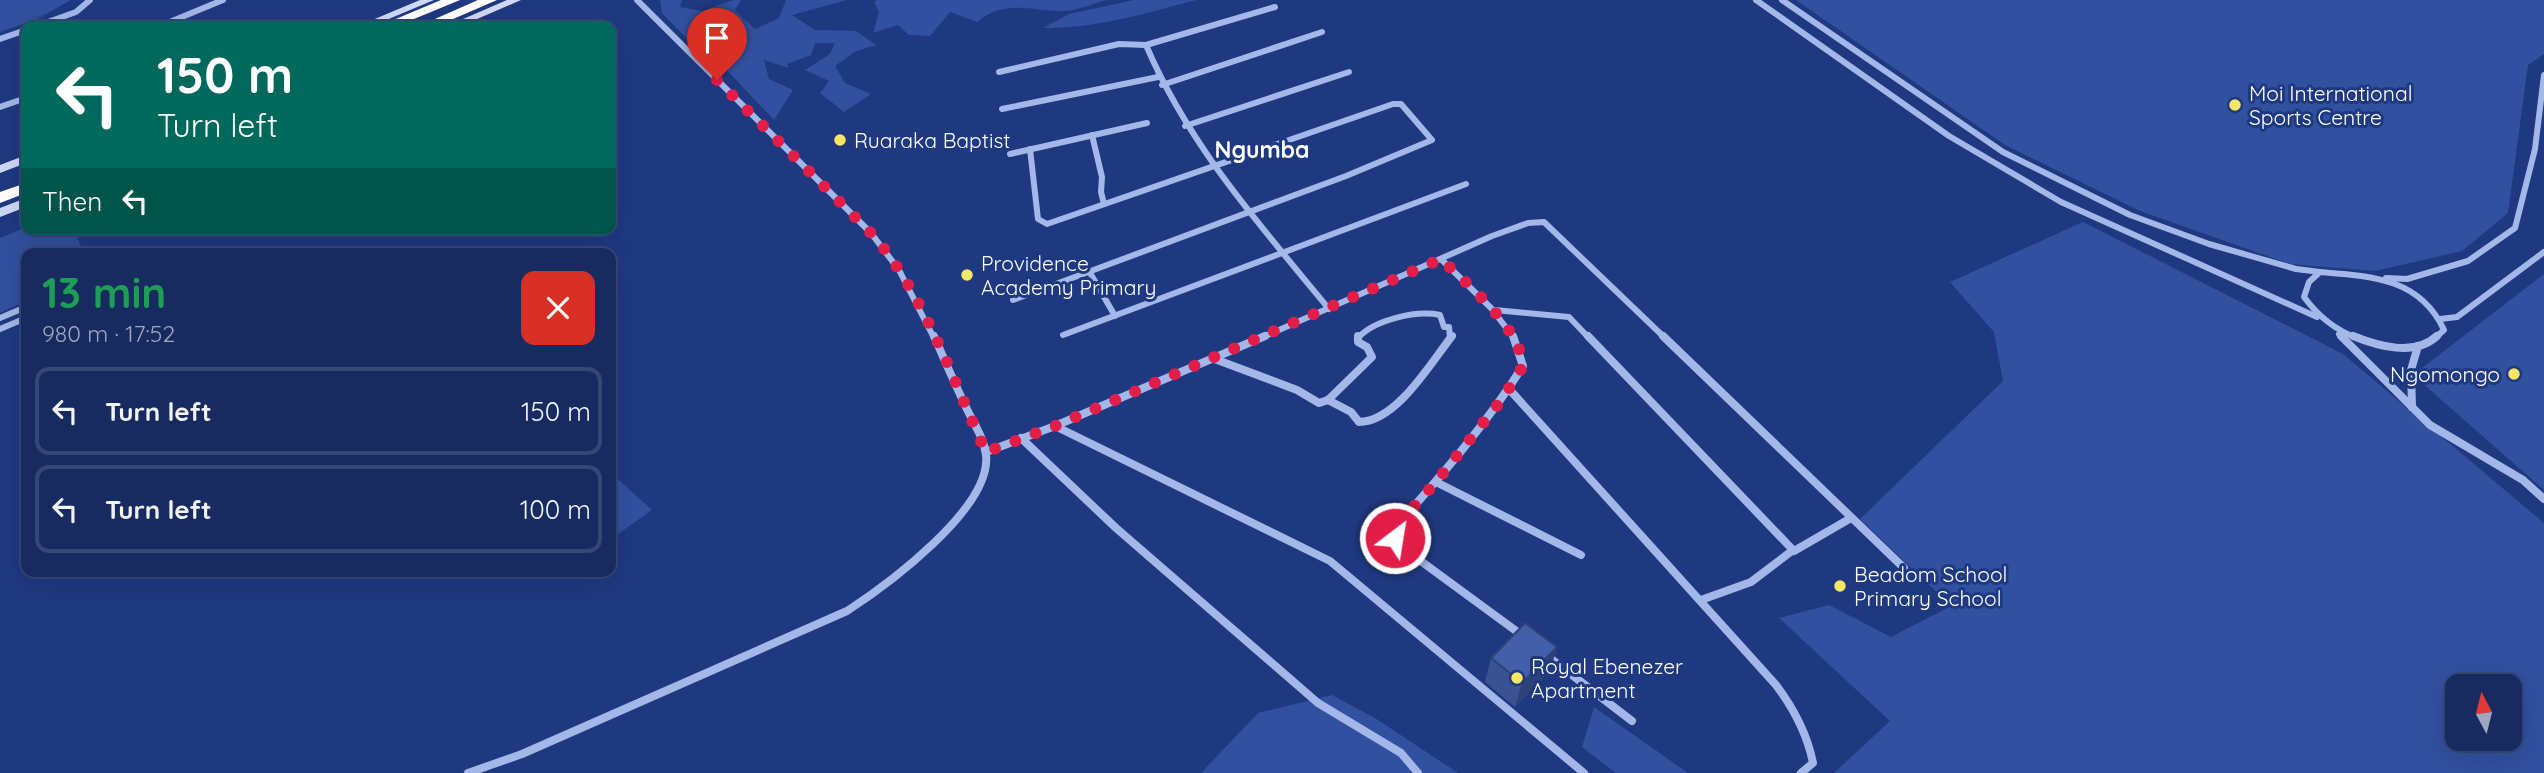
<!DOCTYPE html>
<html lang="en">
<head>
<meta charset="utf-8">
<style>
	body { margin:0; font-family:Quicksand,sans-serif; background:#203367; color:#f1f3f6; height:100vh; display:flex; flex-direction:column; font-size:26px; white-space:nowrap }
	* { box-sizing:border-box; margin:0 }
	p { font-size:23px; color:#9ea7bd }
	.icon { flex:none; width:38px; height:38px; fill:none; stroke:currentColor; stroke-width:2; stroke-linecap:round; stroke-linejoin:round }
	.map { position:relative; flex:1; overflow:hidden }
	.side { position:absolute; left:21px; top:248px; width:595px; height:329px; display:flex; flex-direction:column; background:#172b61; border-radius:14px; box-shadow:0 7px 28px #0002,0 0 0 2px #364776 }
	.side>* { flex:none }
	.top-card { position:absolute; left:21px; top:21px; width:595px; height:214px; border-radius:14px; box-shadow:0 7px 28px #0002,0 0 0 2px #364776; background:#00695c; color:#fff; overflow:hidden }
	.needle { width:46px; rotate:353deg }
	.fabs { position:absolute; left:2445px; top:674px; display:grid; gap:14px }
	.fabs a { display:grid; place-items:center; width:77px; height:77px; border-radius:14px; background:#172b61; box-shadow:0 7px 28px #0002,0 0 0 2px #364776; font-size:35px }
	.pin { position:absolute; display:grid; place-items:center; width:60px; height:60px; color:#fff; margin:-72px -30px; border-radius:50% 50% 50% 0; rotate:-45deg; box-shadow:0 0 7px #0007 }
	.pin .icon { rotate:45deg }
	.me { position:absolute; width:77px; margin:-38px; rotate:31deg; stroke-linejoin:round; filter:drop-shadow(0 0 5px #0008) }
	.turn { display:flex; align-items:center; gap:24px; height:147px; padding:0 21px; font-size:32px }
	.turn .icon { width:91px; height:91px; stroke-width:2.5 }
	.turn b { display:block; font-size:49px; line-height:60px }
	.then { display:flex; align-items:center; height:66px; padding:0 21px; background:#0003; gap:14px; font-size:26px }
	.round { display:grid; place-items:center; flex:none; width:74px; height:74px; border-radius:14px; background:#203367 }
	.head { display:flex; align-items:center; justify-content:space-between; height:119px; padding:0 21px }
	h1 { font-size:42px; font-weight:700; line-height:52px; color:#1e9e55 }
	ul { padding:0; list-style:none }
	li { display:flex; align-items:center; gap:21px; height:88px; margin:0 14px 10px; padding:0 7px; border:4px solid #364776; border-radius:14px }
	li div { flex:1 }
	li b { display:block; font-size:26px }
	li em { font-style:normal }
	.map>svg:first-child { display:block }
</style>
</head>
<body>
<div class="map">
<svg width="2544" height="773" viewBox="0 0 2544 773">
	<rect width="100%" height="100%" fill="#1f3981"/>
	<g fill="#3250a0" fill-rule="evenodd">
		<polygon points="0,0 71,0 37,19 0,32"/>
		<polygon points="660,0 682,0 680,7 702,11 733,0 741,0 735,10 755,29 779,18 786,0 847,0 792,15 815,30 856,31 876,45 856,51 835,66 845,83 871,94 844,112 820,93 829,81 805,70 830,54 835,43 815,43 811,55 787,64 789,68 764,60 769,79 793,90 774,120 725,68 712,62 727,44 696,48 662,13"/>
		<path d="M877 0H1107C1092 4 1074 12 1059 11 1025 10 1005 0 977 22L950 12 930 36 909 35 898 25 873 33 879 12 874 2Z"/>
		<path d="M1134 0H1196C1147 13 1094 29 1043 28L1069 14Z"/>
		<polygon points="1796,0 2544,0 2544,54 2528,65 2508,213 2462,251 2375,271 2290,264 2140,211 2005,145"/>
		<path d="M2083 222 2343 354 2544 523V773H1834L1890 721 1779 618 1829 605 1891 637 1951 606 1860 519 2003 381 1994 332 1950 282ZM2457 686H2510V738H2457Z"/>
		<polygon points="26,227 26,229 74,229 84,254 26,254 26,301 0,313 0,238"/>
		<polygon points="2544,274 2544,490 2413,375"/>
		<polygon points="611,473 652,510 611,539"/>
		<polygon points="1332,695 1375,718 1458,773 1201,773 1258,713"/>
		<polygon points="1594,707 1688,773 1616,773 1582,747"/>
	</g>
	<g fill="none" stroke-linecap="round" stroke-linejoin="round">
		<g stroke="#a4b7e9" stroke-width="6">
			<polyline points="637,0 871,233 899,270 934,338"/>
			<polyline points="1756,0 1949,136 2061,202 2317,317"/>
			<polyline points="1782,0 2003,152 2130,215 2209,244 2296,269 2320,272"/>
			<polyline points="37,26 76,12 90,0"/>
			<polyline points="160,26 223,0"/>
			<polyline points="0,39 26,30"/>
			<path d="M1146 45C1189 146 1260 225 1329 309"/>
			<polyline points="999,72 1119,44 1146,45 1275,7"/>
			<polyline points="1162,85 1322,32"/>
			<polyline points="0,107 26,98"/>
			<polyline points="1002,109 1158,77"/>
			<polyline points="1185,126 1349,72"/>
			<polyline points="1092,135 1102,177 1101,192 1104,204"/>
			<polyline points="1010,154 1147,123"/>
			<polyline points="1441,259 1491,308 1514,338"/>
			<polyline points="1089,271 1115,316"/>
			<polyline points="2386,278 2407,279 2468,261 2515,228 2535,149 2544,75"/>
			<polyline points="1013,300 1346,176 1432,140 1401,104 1393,104 1047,224 1038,219 1030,149"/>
			<polyline points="1495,310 1569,317 1589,338"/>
			<polyline points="0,318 26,307"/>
			<polyline points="2440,319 2457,317 2544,252"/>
			<polyline points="0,329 26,318"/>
			<polyline points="2339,334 2343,338"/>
			<polyline points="1063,335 1466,184"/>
			<polyline points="1261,338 1492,236 1528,223 1544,222 1665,338"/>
			<path d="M1358 338C1374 320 1416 310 1440 315L1444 327H1449L1450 338"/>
			<path d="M2357 338C2335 330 2318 316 2304 297L2309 282 2320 272C2371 276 2420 278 2444 330L2435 338"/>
		</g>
		<g stroke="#a4b7e9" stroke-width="8">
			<path d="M1513 336 1523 366C1486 425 1440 477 1394 529L1395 538 1403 548 1523 636"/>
			<polyline points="1588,336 1793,550 1751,582 1701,600"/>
			<polyline points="1663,336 1904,568"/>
			<polyline points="2341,336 2430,425 2523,480 2544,499"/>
			<path d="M2353 336C2378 346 2414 357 2437 336"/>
			<polyline points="1212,358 1297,390 1319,403 1328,400"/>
			<path d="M1509 389 1776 685C1794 709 1807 733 1813 763L1801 773"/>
			<path d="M1328 400 1351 412 1359 422C1396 422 1430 364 1452 336"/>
			<polyline points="1328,400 1372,357 1367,347 1358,342 1358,336"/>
			<polyline points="2412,407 2411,370 2418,346"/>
			<polyline points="1055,426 1330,561 1584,773"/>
			<polyline points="1021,438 1116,528 1318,703 1401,753 1418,773"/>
			<polyline points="986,452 1055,426 1265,336"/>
			<polyline points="1436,482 1581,555"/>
			<polyline points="1794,551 1851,518"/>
			<polyline points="1546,655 1632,721"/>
			<path d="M468 773 522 754 847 611C887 585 992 508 986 455 984 437 972 421 965 405 954 382 944 359 934 336"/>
		</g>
		<g fill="#cfd9f7" fill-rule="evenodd">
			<polygon points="420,0 434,0 372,26 358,26"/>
			<polygon points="507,0 521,0 461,26 447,26"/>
			<polygon points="26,155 26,163 0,173 0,165"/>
			<polygon points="26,198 26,207 0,217 0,208"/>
		</g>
		<g fill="#fff" fill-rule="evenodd">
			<polygon points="441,0 460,0 397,26 379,26"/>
			<polygon points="478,0 497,0 437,26 419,26"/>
			<polygon points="26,183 26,193 0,203 0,192"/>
		</g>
	</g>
	<polygon fill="#3a5291" points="1557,647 1550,671 1515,707 1485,682 1491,658"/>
	<polygon fill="#2f4276" points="1557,647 1550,671 1515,707 1522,683"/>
	<polygon fill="#435fa9" stroke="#2f4276" stroke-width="2" points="1525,623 1557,647 1522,683 1491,658"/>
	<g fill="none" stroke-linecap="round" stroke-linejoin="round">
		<path stroke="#e11d48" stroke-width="12" stroke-dasharray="0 21.6" d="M717 80 871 233C922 289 954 383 986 452L1055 426 1441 259C1468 285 1520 327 1523 366L1503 398 1436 482 1394 529 1395 538"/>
	</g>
	<g fill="#f7e664" stroke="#1f3981" stroke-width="2.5">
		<circle cx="2235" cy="105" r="7"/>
		<circle cx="840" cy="140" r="7"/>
		<circle cx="967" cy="275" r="7"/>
		<circle cx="2514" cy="374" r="7"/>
		<circle cx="1840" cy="586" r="7"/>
		<circle cx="1517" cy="678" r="7"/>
	</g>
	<g text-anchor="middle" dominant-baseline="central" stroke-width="6" stroke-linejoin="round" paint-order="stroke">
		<g font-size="21" fill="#fff" stroke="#1f3981" text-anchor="start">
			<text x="2249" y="93">Moi International<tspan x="2249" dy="24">Sports Centre</tspan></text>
			<text x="854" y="140">Ruaraka Baptist</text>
			<text x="981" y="263">Providence<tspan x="981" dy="24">Academy Primary</tspan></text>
			<text x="2500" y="374" text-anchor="end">Ngomongo</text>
			<text x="1854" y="574">Beadom School<tspan x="1854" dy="24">Primary School</tspan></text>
			<text x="1531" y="666">Royal Ebenezer<tspan x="1531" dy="24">Apartment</tspan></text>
		</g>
		<g font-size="23" font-weight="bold" fill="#fff" stroke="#1f3981">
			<text x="1262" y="149">Ngumba</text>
		</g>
	</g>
</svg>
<div class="fabs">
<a><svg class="needle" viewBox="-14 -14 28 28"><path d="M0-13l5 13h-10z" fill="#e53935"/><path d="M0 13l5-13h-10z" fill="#9ea7bd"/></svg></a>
</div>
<div class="pin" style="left:717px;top:80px;background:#d93025"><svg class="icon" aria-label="arrive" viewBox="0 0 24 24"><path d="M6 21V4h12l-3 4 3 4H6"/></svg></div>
<svg class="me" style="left:1395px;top:538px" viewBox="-20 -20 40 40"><circle r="17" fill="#e11d48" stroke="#fff" stroke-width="3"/><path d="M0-11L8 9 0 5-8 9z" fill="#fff"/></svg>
<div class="top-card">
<div class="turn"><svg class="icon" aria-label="left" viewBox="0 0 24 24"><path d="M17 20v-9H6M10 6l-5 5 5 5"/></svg><div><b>150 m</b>Turn left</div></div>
<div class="then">Then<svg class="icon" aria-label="left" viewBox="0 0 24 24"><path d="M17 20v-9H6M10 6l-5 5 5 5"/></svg></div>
</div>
<section class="side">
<div class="head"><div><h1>13 min</h1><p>980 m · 17:52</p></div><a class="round" style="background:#d93025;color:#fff"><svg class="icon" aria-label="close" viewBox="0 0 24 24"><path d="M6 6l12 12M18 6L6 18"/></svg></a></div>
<ul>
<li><svg class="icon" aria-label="left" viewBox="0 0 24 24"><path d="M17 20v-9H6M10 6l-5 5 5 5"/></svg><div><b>Turn left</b></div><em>150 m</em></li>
<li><svg class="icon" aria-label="left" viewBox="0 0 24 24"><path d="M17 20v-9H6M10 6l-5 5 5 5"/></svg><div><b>Turn left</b></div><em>100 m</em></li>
</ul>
</section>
</div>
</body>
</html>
